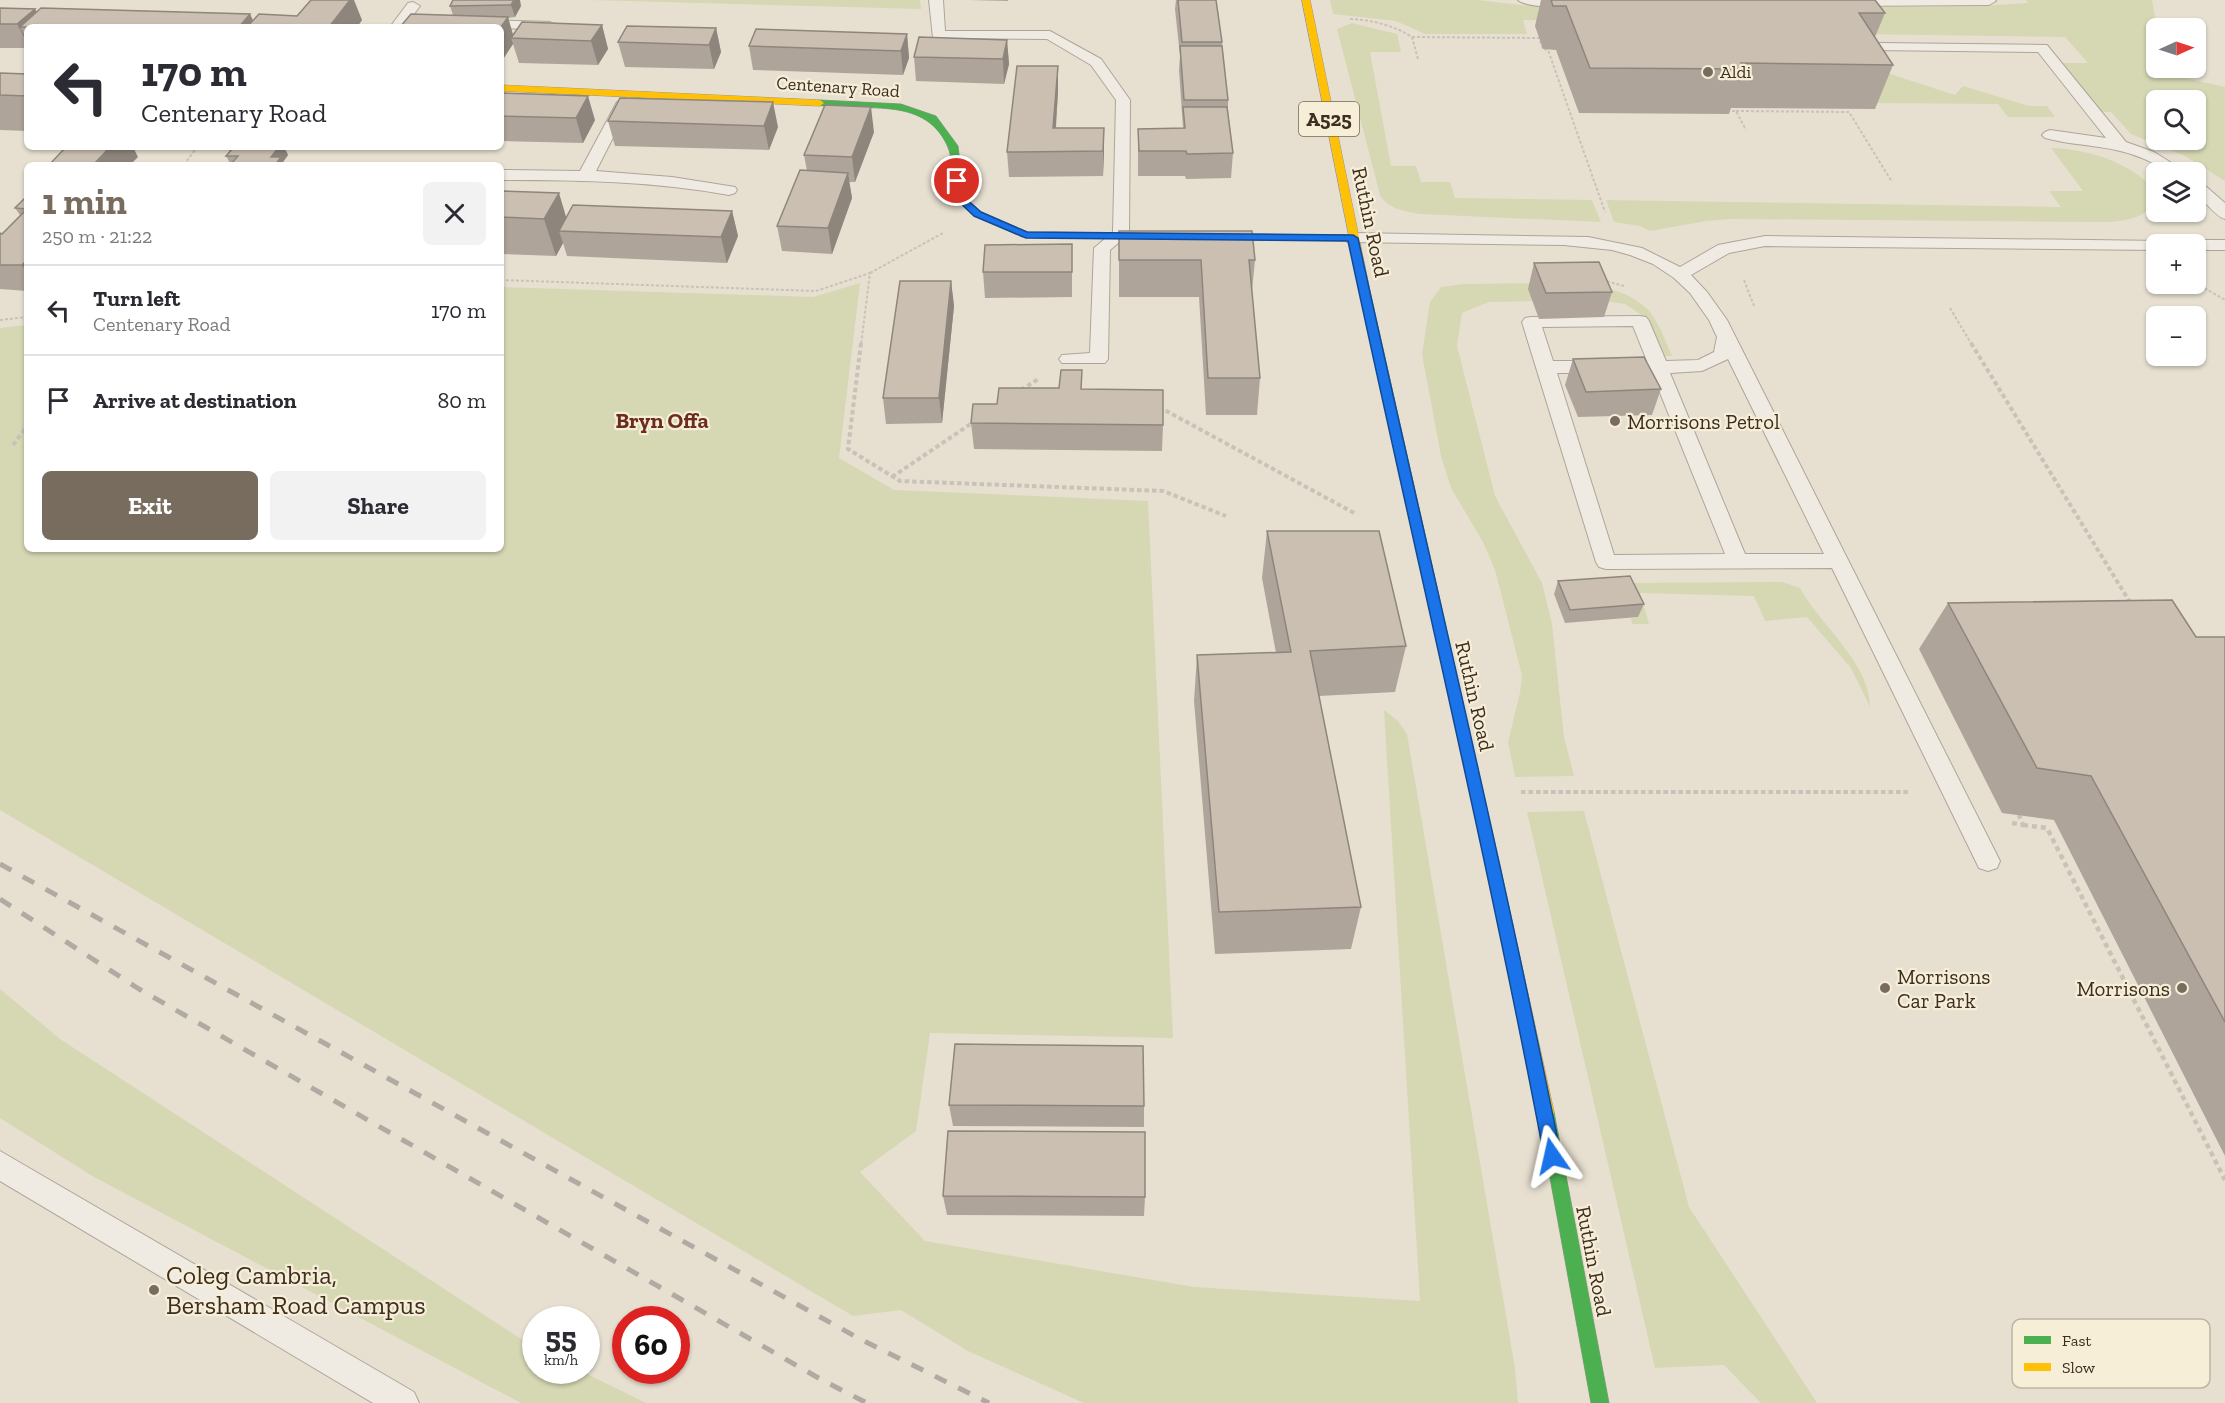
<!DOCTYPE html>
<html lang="en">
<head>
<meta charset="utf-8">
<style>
	body { margin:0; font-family:"Zilla Slab",serif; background:#f2f2f3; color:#2b2b33; height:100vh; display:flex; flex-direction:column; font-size:22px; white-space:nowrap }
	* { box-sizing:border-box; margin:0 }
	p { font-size:20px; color:#7c7c81 }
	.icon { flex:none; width:33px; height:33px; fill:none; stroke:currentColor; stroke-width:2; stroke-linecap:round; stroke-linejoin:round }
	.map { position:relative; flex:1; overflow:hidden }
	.side { position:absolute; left:24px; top:162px; width:480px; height:390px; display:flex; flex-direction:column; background:#fff; border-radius:9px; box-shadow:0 2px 4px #0004 }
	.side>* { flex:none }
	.top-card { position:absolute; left:24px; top:24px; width:480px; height:126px; border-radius:9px; box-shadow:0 2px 4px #0004; background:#fff; color:#2b2b33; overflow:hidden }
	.needle { width:39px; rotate:87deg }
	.tools { position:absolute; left:2146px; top:18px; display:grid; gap:12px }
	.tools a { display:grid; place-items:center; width:60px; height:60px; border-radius:9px; background:#fff; box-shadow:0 2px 4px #0004; font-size:30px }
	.speed { position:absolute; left:522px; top:1306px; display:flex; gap:12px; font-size:30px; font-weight:700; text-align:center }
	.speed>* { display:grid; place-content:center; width:78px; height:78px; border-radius:50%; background:#fff; box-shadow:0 2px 4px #0004; line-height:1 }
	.speed small { font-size:15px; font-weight:400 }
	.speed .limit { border:9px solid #d22; background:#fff; color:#111 }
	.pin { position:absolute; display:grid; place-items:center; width:51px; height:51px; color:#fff; margin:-26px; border:3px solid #fff; border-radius:50%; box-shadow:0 2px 6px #0007 }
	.me { position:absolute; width:66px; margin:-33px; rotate:349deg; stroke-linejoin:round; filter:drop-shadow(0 0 4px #0008) }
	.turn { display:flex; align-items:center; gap:21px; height:126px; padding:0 18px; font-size:27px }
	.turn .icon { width:78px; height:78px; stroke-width:2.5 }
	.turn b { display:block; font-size:42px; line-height:51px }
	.round { display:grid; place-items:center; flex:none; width:63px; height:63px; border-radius:9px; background:#f2f2f3 }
	.summary { display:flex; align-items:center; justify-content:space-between; height:102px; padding:0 18px }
	h1 { font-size:36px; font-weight:800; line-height:45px; color:#786c5e }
	.action { display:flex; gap:12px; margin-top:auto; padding:12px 18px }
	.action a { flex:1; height:69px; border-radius:9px; background:#786c5e; color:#fff; font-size:24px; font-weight:800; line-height:69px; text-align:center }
	.action a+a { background:#f2f2f3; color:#2b2b33 }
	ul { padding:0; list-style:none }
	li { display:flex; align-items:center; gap:18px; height:90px; padding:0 18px; border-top:2px solid #e1e1e2 }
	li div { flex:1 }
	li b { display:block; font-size:22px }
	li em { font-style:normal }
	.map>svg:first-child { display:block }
</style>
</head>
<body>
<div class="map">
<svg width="2225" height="1403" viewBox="0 0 2225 1403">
	<rect width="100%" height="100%" fill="#e7e0d1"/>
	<g fill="#d6d7b3" fill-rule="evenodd">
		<polygon points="589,0 920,0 921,9"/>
		<polygon points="1330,0 1477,0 1547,8 1781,25 1523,20 1527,34 1425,34 1396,21 1333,14"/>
		<path d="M2026 0H2152L2157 28V68H2165L2166 74 2225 87V181L2185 156 2131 134 2111 112H2101L2063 63H2088L2065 37 1852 34 1813 8 1981 6 2028 3ZM2157 100H2196V140H2157Z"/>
		<path d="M1352 23 1397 34 1401 52H1370L1391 166H1416L1421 182H1450L1455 198 1592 200 1601 222 1420 214C1404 211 1388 209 1380 195L1337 29Z"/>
		<polygon points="1881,71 1955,95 1963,86 2029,106 2047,106 2055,117 2008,117 1998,104 1871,103"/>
		<path d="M2051 148C2076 149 2101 154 2123 166 2171 190 2161 219 2110 222L1731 219 1706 221 1650 231 1640 226 1614 222 1606 200 2061 207 2049 191H2083Z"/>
		<polygon points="860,283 839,458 894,490 1148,501 1173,1038 930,1033 916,1131 860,1172 925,1241 1194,1287 1420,1301 1384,710 1398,721 1407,734 1515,1368 1518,1403 1084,1403 968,1351 901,1310 853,1316 0,810 0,328 27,325 27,549 501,549 501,287 813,297"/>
		<path d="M1560 283C1588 284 1621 286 1645 307 1658 318 1665 341 1672 356H1665L1649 320 1625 304 1596 300 1489 302 1462 313 1457 346 1495 496 1542 583 1552 624 1564 737 1574 776 1515 777 1508 742 1520 693 1522 675 1495 570 1483 542 1451 488 1441 456 1422 354 1430 302 1441 287 1464 284Z"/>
		<path d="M1782 582 1800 588C1820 625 1870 663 1870 707L1851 668 1807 617 1765 621 1754 596 1640 593 1649 624H1632L1631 618 1638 617 1622 583Z"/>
		<polygon points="1584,811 1689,1207 1817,1403 1761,1403 1724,1365 1655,1368 1527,812"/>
		<polygon points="0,989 60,1039 535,1348 536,1371 581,1371 646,1403 521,1403 94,1177 0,1118"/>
	</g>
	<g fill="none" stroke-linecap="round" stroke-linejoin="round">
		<defs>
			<g id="lane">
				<polygon points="929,0 943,0 945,31 1050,31 1101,59 1130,100 1129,234 1110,250 1108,359 1105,363 1062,363 1059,359 1062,355 1090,353 1094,248 1113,232 1116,100 1091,65 1047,39 933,38"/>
				<path d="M1518 0H1571L1578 4C1571 10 1525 7 1518 0Z"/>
				<polygon points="1842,0 1995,0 1996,1 1989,5 1847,6 1842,5"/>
				<polygon points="413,2 420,6 404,27 390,27 408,3"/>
				<polygon points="481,20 550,22 557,26 550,30 476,27 474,24"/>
				<path d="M1878 43 2047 45 2126 142 2154 152 2186 172C2166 174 2160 165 2142 158 2108 144 2078 147 2045 138L2042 135 2045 132 2050 130 2106 138 2038 52 1873 50 1871 47 1873 44Z"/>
				<path d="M624 98 631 102 596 171 672 177 735 187 737 190 735 193 729 195C653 181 578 180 501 180V170L580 171 617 102Z"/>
				<path d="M2196 181 2202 183 2225 203V219C2216 217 2204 200 2196 194Z"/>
				<path d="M1353 233 1588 237 1642 248 1680 267 1718 245 1765 236 2163 241 2165 244H2157V250L1765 246 1729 253 1691 275 1707 292 1727 320 2000 861 1997 868 1988 871 1979 868 1832 568 1606 569 1599 567 1596 562 1522 322 1525 318 1531 317 1640 316 1646 317 1649 321 1666 361 1698 360 1714 352 1717 337 1709 320 1690 293 1674 278 1653 264 1630 255 1612 250 1564 245 1347 242 1345 238ZM1633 326 1647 361H1553L1542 327ZM1728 359 1824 554H1745L1670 373 1702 371ZM1557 373H1652L1725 554 1614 555Z"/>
				<polygon points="2196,240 2225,240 2225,250 2196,250 2196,244 2188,244"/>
				<polygon points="0,1151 414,1392 419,1403 373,1403 0,1181"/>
			</g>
			<g id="fast">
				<path d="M820 100 901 104 936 116 958 146 964 197 981 212 1028 232 1353 235 1358 238 1353 241 1022 237 975 216 956 200C949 183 955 161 947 145 923 94 862 113 817 105V101Z"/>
				<polygon points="1365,288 1370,291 1499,862 1497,866 1492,868 1487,866 1485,862 1360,291"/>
				<polygon points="1546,1104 1552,1106 1554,1112 1609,1403 1591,1403 1538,1112 1540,1106"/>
			</g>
			<g id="slow">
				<polygon points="1302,0 1310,0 1370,291 1365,294 1360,291"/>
				<polygon points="501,85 820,100 824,103 820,106 501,91"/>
				<polygon points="1492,856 1497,858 1499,862 1554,1112 1552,1118 1546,1120 1540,1118 1538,1112 1485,862 1487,858"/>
			</g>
		</defs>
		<use href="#lane" stroke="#ada599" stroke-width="2"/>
		<use href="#fast" stroke="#9c958a" stroke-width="1"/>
		<use href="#slow" stroke="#9c958a" stroke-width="1"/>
		<g stroke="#c8c2b9" stroke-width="2" stroke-dasharray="3 2" stroke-linecap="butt">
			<path d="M1350 19C1372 20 1393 25 1412 37L1418 59"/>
			<polyline points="1412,37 1539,38 1543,49 1548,50 1605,212"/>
			<polyline points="1727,111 1736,111 1746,130"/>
			<polyline points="1736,111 1849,112 1892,182"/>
			<polyline points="184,165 197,147"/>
			<polyline points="870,273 943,233"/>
			<polyline points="501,280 816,291 870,273 861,345"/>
			<polyline points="1602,280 1624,286"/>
			<polyline points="1744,280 1754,306"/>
			<polyline points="2196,283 2225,300"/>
			<polyline points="1950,308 1972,345"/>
			<polyline points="0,320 27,317"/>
		</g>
		<g stroke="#c8c2b9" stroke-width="4" stroke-dasharray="4.5 3" stroke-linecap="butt">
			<polyline points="861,343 848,449 900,481 1163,491 1226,516"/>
			<polyline points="1971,343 2131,604"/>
			<polyline points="1021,390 1040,378"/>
			<polyline points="1159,407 1356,514"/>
			<polyline points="13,445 27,426"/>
			<polyline points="892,477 975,421"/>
			<polyline points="1521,792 1910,792"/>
		</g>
		<g stroke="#c8c2b9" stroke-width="4.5" stroke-dasharray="5 4" stroke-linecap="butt">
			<polyline points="2012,823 2023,825 2019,815"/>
			<polyline points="2023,825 2047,828 2225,1180"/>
		</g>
		<use href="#lane" fill="#efebe3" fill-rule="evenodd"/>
		<use href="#fast" fill="#4caf50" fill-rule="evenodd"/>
		<use href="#slow" fill="#ffc107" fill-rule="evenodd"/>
		<g stroke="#afaaa2" stroke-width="5" stroke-dasharray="13 13" stroke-linecap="butt">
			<polyline points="0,864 860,1339 989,1403"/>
			<polyline points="0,899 139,989 822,1380 867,1403"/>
		</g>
	</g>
	<g fill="#afa499">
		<polygon points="453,0 521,6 515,17 508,18 513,36 602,25 608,49 598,65 519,63 513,44 501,62 501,27 453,15 450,6"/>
		<polygon points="969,0 1008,0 1008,1"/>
		<polygon points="1176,0 1216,0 1222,42 1228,100 1228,110 1233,153 1231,178 1186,179 1185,176 1138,176 1138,129 1183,128 1179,70 1180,56 1175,9"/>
		<polygon points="1541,0 1875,0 1885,13 1875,37 1893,65 1875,109 1731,108 1729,114 1579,113 1556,50 1543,49 1535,26"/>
		<polygon points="0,8 35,9 36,12 250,14 253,21 362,20 357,27 27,27 27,48 0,48"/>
		<polygon points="716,28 721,52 714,69 625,67 618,42"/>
		<polygon points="907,34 909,58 903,75 753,70 749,46"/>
		<polygon points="1007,40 1009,64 1004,84 916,81 914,57"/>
		<polygon points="1058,66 1058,91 1056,128 1104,128 1103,176 1009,177 1007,152"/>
		<polygon points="0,73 27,74 27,131 0,130"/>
		<polygon points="501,93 595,120 583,143 501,141"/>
		<polygon points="620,98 778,127 769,150 615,146 608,121"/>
		<polygon points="874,132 855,182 849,182 852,198 832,254 782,251 777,226 807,171 804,155"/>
		<polygon points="227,147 284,147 288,155 283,162 231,165 226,156 230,152"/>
		<polygon points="501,191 566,217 732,211 738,236 727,263 567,256 563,243 556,256 501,254"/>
		<polygon points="27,196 27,291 0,289 0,233 2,234 20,215 15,208"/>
		<polygon points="1119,231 1255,260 1252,291 1260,378 1257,415 1206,415 1199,297 1119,297"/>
		<polygon points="1534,263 1612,292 1604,317 1539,319 1528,289"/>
		<polygon points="1072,270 1072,297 985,298 983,272"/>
		<polygon points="951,281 954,306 942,423 886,424 883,398"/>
		<polygon points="1573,359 1661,389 1652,415 1578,417 1565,385"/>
		<polygon points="1059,388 1083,389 1163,425 1162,451 974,449 971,423 997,404"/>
		<polygon points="1267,531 1406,646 1395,692 1319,696 1361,907 1351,949 1215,954 1194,701 1197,655 1276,653 1262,578"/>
		<polygon points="1558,581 1644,604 1638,617 1565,623 1554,594"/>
		<polygon points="1948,603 2196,637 2225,637 2225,1156 2054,820 2002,813 1919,649"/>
		<polygon points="949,1105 1144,1106 1144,1127 953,1126"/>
		<polygon points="943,1196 1145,1197 1144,1216 947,1215"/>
	</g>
	<g fill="#8e867d">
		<polygon points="350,0 354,0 362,20 357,27 329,27"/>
		<polygon points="514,0 520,0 521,6 515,17 511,5"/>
		<polygon points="35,9 45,27 20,27 27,40 27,42 17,24"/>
		<polygon points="250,14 256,27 239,27"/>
		<polygon points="508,17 514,38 511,38 513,44 501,62 501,27"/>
		<polygon points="602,25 608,49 598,65 591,41"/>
		<polygon points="716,28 721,52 714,69 709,45"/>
		<polygon points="907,34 909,58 903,75 901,51"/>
		<polygon points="1007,40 1009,64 1004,84 1003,59"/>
		<polygon points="1058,66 1058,91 1054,153 1053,128"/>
		<polygon points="588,96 595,120 583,143 576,118"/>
		<polygon points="773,102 778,127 769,150 764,126"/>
		<polygon points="871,107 874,132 855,182 852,157"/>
		<polygon points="1104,128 1104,153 1103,176 1103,151"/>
		<polygon points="110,147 133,147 138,157 130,165 93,165"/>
		<polygon points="273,147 284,147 288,155 283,162 285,165 275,165 271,157"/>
		<polygon points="848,173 852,198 832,254 828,228"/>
		<polygon points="559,193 570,230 559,231 563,243 556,256 544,219"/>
		<polygon points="732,211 738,236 727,263 721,237"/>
		<polygon points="27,260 27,273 22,265"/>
		<polygon points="951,281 954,306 942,423 939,398"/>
	</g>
	<g fill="#cbbfb2" stroke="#8e867d" stroke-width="1.5">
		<polygon points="311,0 350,0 329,27 247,27 259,14 297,16"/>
		<polygon points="453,0 514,0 511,5 450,6"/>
		<polygon points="1178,0 1216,0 1222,42 1182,42"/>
		<polygon points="1551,0 1875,0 1885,13 1859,13 1893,65 1741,63 1744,69 1590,68 1566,6 1553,6"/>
		<polygon points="0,8 35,9 17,24 0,24"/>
		<polygon points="41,8 250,14 239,27 20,27"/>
		<polygon points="411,14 508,17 501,27 400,27"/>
		<polygon points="522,22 602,25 591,41 511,38"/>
		<polygon points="627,26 716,28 709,45 618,42"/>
		<polygon points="756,29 907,34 901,51 749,46"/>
		<polygon points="919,37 1007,40 1003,59 914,57"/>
		<polygon points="1180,46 1222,46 1228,100 1184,100"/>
		<polygon points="1017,66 1058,66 1053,128 1104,128 1103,151 1007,152"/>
		<polygon points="0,73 27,74 27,96 0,95"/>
		<polygon points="501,93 588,96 576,118 501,116"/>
		<polygon points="620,98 773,102 764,126 608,121"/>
		<polygon points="825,105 871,107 852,157 804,155"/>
		<polygon points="1183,107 1227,107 1233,153 1187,154 1186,151 1139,151 1138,129 1185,128"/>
		<polygon points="66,147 110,147 93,165 49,165"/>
		<polygon points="234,147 279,147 271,157 281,157 275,165 230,165 238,156 226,156"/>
		<polygon points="800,170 848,173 828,228 777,226"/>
		<polygon points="501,191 559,193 544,219 501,217"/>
		<polygon points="27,196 27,209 15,208"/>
		<polygon points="573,205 732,211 721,237 559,231"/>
		<polygon points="27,209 27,260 22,265 0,265 0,233 2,234"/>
		<polygon points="1119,231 1252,231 1255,260 1249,260 1260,378 1208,378 1201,260 1119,260"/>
		<polygon points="1072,244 1072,272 983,272 985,245"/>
		<polygon points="1599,262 1612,292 1546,293 1534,263"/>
		<polygon points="900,281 951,281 939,398 883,398"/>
		<polygon points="1644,357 1661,389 1586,392 1573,359"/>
		<polygon points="1061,370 1082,370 1081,389 1163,390 1163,425 971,423 973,404 997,404 999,388 1059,388"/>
		<polygon points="1267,531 1379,531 1406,646 1310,651 1361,907 1219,912 1197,655 1291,652"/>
		<polygon points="1630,576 1644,604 1570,610 1558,581"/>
		<polygon points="2172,600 2196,637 2225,637 2225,1022 2091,776 2037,768 1948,603"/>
		<polygon points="955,1044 1143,1046 1144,1106 949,1105"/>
		<polygon points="948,1131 1145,1132 1145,1197 943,1196"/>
	</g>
	<path fill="#1a73e8" stroke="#114b97" stroke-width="1.5" d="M957 178 962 181 964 197 981 212 1027 232 1353 235 1358 238C1425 544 1500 848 1561 1156L1558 1161 1552 1164 1546 1161 1544 1156C1486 849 1413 546 1348 241L1026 238 974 216 955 198 952 181Z"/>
	<g fill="#786c5e" stroke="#f7eed8" stroke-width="2">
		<circle cx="1708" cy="72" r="6"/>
		<circle cx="1615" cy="421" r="6"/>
		<circle cx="1885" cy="988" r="6"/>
		<circle cx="2182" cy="988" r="6"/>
		<circle cx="154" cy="1290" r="6"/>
	</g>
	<g text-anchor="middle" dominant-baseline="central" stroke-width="4.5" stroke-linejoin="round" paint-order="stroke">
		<g font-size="18" fill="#3d2e20" stroke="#f7eed8" text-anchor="start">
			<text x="1720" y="72">Aldi</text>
		</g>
		<g font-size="18" fill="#3d2e20" stroke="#f7eed8">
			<text transform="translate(838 87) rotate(4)">Centenary Road</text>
		</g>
		<rect fill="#f7eed8" stroke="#756857" stroke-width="1.5" x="1299" y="102" width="60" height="34" rx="4.5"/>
		<g font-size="20" font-weight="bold" fill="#3d2e20">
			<text x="1329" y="119">A525</text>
		</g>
		<g font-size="21" fill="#3d2e20" stroke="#f7eed8">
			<text transform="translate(1371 222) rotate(78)">Ruthin Road</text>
			<text transform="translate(1475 696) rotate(77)">Ruthin Road</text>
			<text transform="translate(1594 1261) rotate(79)">Ruthin Road</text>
		</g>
		<g font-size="21" fill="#3d2e20" stroke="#f7eed8" text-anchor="start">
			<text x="1627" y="421">Morrisons Petrol</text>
			<text x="1897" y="976">Morrisons<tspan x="1897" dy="24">Car Park</tspan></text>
			<text x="2170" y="988" text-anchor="end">Morrisons</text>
		</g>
		<g font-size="22" font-weight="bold" fill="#6b2e1e" stroke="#f7eed8">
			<text x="662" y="420">Bryn Offa</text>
		</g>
		<g font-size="26" fill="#3d2e20" stroke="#f7eed8" text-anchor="start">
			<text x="166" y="1275">Coleg Cambria,<tspan x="166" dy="30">Bersham Road Campus</tspan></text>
		</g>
	</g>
	<rect x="2012" y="1319" width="198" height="69" rx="9" fill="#f7eed8" stroke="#bfb4a1" stroke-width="1.5"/>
	<rect x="2024" y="1336" width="27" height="8" fill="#4caf50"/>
	<rect x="2024" y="1363" width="27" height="8" fill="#ffc107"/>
	<g font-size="16" fill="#3d2e20">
		<text x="2062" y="1346">Fast</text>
		<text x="2062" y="1373">Slow</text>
	</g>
</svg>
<div class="tools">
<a><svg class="needle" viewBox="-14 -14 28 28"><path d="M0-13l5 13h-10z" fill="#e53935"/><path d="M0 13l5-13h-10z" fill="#7c7c81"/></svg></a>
<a><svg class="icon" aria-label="search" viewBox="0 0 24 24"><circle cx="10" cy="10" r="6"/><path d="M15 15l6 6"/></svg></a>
<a><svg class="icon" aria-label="layers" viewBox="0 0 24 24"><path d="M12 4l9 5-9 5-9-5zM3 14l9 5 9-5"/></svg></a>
<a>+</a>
<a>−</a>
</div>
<div class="speed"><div>55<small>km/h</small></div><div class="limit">60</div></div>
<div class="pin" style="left:957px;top:181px;background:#d93025"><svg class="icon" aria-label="arrive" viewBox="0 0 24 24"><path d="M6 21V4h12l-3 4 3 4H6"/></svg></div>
<svg class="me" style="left:1552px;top:1156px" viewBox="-20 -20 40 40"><path d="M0-17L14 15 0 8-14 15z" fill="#1a73e8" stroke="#fff" stroke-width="4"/></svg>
<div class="top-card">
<div class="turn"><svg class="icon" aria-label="left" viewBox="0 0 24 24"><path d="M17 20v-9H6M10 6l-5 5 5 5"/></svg><div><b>170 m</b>Centenary Road</div></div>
</div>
<section class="side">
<div class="summary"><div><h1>1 min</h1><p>250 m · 21:22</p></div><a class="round"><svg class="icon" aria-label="close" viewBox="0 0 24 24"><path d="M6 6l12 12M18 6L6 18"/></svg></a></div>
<ul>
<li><svg class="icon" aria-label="left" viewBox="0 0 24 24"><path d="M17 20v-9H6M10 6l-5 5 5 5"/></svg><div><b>Turn left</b><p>Centenary Road</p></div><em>170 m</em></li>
<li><svg class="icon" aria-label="arrive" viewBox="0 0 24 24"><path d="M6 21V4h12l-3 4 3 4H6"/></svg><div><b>Arrive at destination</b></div><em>80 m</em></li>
</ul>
<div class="action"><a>Exit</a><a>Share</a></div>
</section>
</div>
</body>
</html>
